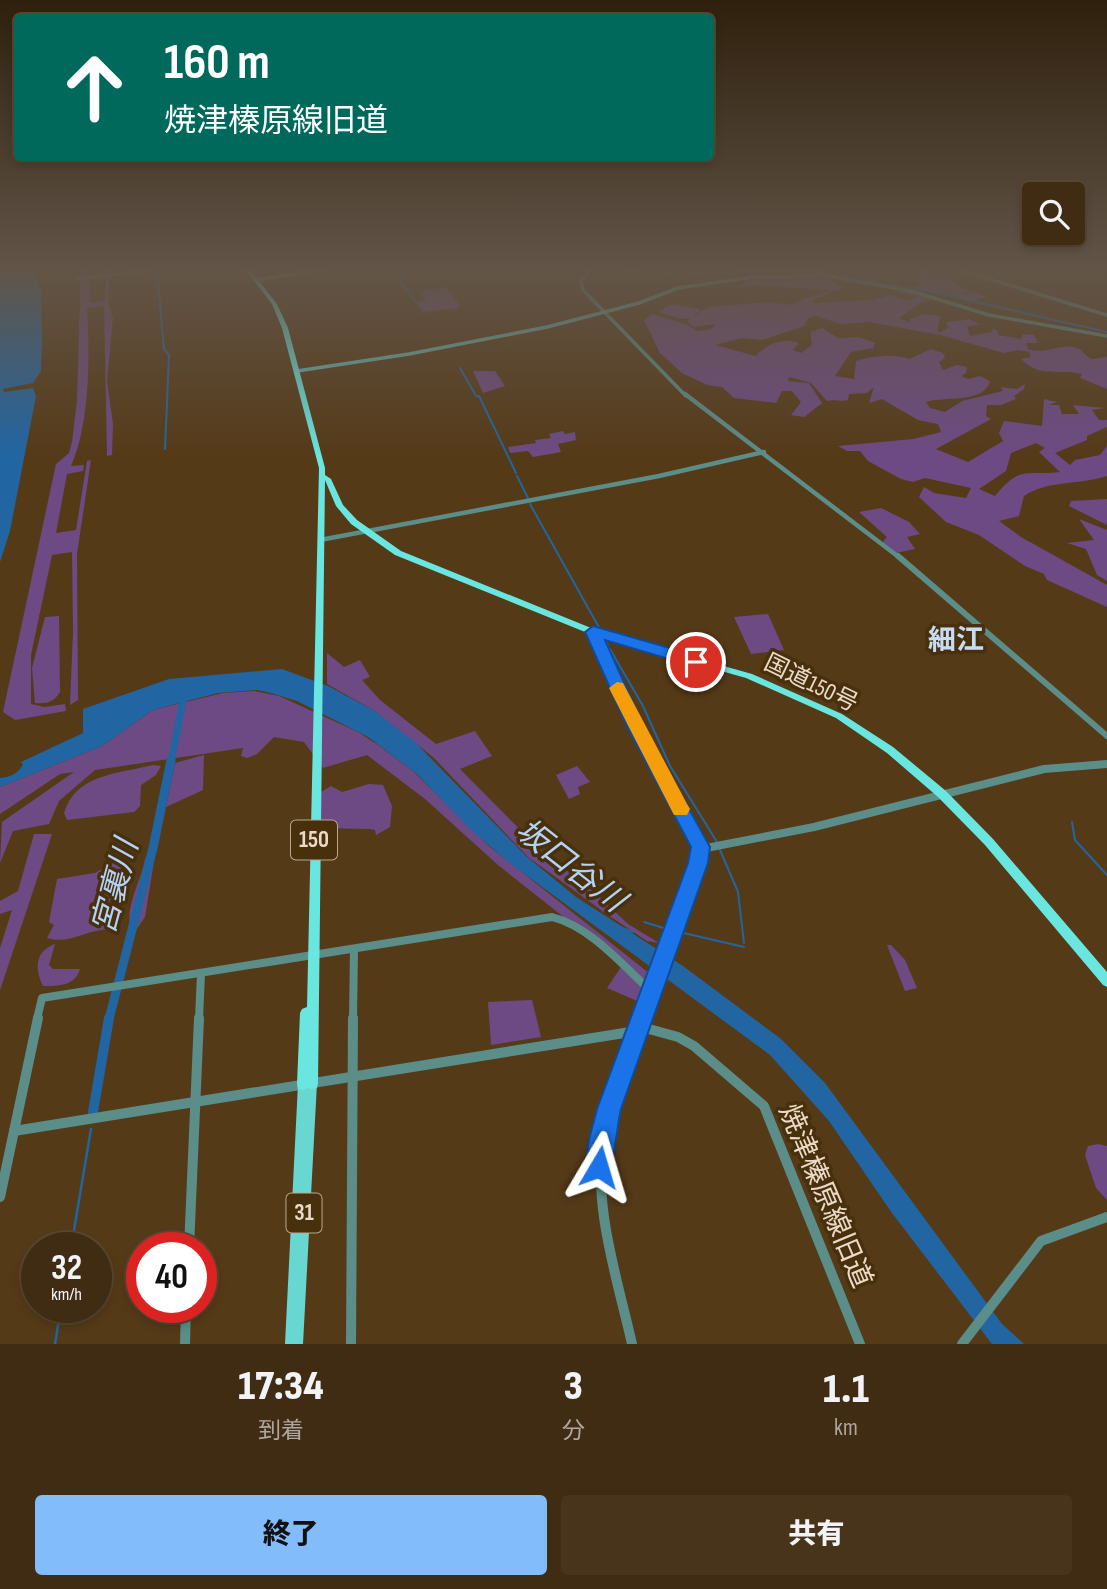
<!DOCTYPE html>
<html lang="ja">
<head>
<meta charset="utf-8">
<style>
	body { margin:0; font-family:"Sofia Sans Condensed","Noto Sans JP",sans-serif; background:#47341b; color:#f1f3f6; height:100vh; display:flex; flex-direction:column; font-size:26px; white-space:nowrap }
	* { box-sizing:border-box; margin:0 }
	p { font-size:23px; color:#aea79f }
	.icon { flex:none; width:38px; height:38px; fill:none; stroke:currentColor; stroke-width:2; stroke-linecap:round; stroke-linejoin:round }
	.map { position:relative; height:1344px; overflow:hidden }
	.drawer { display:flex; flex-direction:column; background:#402c12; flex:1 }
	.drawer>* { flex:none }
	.hud { position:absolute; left:14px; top:14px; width:700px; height:147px; border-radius:7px; box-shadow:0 4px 10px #0003,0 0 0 2px #594832; background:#00695c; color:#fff; overflow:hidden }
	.tools { position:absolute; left:1022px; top:182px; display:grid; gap:14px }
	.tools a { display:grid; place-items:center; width:63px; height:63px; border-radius:7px; background:#402c12; box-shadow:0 4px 10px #0003,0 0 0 2px #594832; font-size:35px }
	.speed { position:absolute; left:21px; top:1232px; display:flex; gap:14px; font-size:35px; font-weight:700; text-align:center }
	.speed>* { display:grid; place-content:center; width:91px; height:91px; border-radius:50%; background:#402c12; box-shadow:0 4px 10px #0003,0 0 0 2px #594832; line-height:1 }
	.speed small { font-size:18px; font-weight:400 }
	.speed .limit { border:10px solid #d22; background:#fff; color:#111 }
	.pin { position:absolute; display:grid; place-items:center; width:60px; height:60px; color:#fff; margin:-30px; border:4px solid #fff; border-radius:50%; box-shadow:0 2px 7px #0007 }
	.me { position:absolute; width:77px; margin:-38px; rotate:7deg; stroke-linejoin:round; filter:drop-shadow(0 0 5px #0008) }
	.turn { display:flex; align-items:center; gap:24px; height:147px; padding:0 35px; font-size:32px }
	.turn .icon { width:91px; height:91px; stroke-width:2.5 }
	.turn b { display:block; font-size:49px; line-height:60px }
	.eta { display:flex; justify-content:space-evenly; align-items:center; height:119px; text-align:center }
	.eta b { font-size:42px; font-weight:800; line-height:49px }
	.cta { display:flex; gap:14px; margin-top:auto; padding:14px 35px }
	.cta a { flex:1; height:80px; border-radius:7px; background:#82bcfa; color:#111; font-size:28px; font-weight:800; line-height:80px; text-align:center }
	.cta a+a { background:#47341b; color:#f1f3f6 }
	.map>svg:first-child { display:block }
</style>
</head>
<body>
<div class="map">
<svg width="1107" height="1344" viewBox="0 0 1107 1344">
	<rect width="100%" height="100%" fill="#553a18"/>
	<g fill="#6d4a84" fill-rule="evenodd">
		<path d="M81 267H100L89 269 90 303 105 301 106 267H110L108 301 113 318 107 381 113 424 112 455 107 456 104 306 87 308C90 354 90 424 71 466L84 465 83 471 67 474 56 533 76 530 87 461 91 460 77 554 78 700 70 705 73 632 72 552 52 555 31 655V704L44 707 65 704 66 711 15 720 3 712 56 464 69 453 72 442 77 400Z"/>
		<path d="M595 267 669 270 827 267 817 273C743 270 669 279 595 267Z"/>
		<polygon points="928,270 970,291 960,295 975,292 986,297 969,302 956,296 914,288 921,285 904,276"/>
		<path d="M814 277 827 278 842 288 812 300 813 303 873 300 889 295 908 300 917 297 893 292 910 291 931 300 920 303 899 318 910 323V319L924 314 940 316 937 331 941 332 948 328 946 322 969 319 981 325 967 326 970 336 991 332 993 328 998 331V335L1021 339 1023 334 1034 335 1038 343H1026L1028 349C1045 355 1058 344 1074 347 1084 349 1084 356 1092 359L1107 357V389L1080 378 1082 374C1059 368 1040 379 1021 359L1031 357 1029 352 1018 350 1004 353 940 335 869 322 841 324 816 316 808 318 804 326 763 340 741 338 715 345 756 356C768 343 782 338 799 343L793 350 801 353 812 345 810 332 822 328 838 338 859 337 875 343 873 348 851 352 835 376 854 379 856 361C871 356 895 353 909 359L931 349 943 353 945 358 939 362 943 370 957 365 967 367 966 373 961 376 968 379 980 376 990 381C984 404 944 396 926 402L930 408 945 412 962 401 1003 391 1001 387 1017 389 1025 384 1024 389 1014 396 1016 399 1001 405H987L986 416 991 419 936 449 968 462 1003 441 999 433 1004 421 1042 426 1044 399 1057 402 1049 405H1059L1062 414H1079L1073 405 1105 408 1092 410 1099 420H1107V427L1087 436V440L1055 453 1070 465 1075 460 1100 455 1107 446V476C1080 485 1047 480 1024 496L1019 516 999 521 1021 537 1107 585V607L1047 580 1044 574 1025 566 979 535 946 522 919 497 924 487 934 493 966 498 971 488 925 478 913 482 901 479 868 461 860 451H847L838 446 913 439 941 432 938 424 918 420 882 399 869 403 874 387 867 393 849 394 848 400C841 402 834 399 827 401L811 383 789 377 788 381 809 383 822 403 804 417 791 415 801 402 792 391H782L776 403 734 398 722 387 707 385 682 373 660 353 644 320 652 314 686 324 697 331 712 329 715 324 693 327 687 321 690 318 681 319 658 312 672 304 701 309 693 317 708 307 770 302 792 305C804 296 817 297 830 290L754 285 736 288 747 280ZM1036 443 1045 448 1039 452 1060 472C1024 476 1021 465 995 496L979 489 1006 471 1011 453Z"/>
		<polygon points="445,287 460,306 458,308 426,312 417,302 426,300 420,292"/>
		<polygon points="473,371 495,371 505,386 483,393"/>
		<polygon points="563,431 565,434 575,432 576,440 558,444 561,452 533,457 528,451 510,453 508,447 536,443 535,440 551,438 549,434"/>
		<polygon points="1107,499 1107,525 1069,506 1071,501"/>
		<polygon points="881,508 909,522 920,534 907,537 915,549 896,553 882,543 887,537 859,512"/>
		<polygon points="1079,519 1107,530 1107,581 1097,575 1086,549 1067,543 1094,540"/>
		<polygon points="768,614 784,650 751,654 734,617"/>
		<path d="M59 616 60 692C54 702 47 704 35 703L32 668 45 617Z"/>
		<polygon points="327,653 344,667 360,660 370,677 362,680 380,700 436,744 475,731 492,756 460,769 542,852 590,888 628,924 659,943 647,941 608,915 528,857 433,757 373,710 327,684"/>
		<polygon points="254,691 279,696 358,732 378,745 413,771 489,846 650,974 647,983 498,865 425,799 367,755 323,768 304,742 274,737 257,754 247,758 241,756 243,748 95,770 59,801 49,824 13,831 0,863 2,822 74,772 60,774 0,814 0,787 102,746 153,710 223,693"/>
		<polygon points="204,755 203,790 166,807 175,763"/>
		<path d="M153 765 161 766 156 775 141 785 140 806 134 812 67 820 64 813C76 774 117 774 153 765Z"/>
		<polygon points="577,766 590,782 578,787 580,794 569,799 556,775"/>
		<polygon points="369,784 383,785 392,806 390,827 376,835 375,830 370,829 321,828 321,792 331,786 342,792"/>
		<polygon points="34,834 52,834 0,990 0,948 12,910 0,914 0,901 18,891"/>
		<path d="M155 855 145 917 134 933C120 915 142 880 145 859Z"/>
		<path d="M115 862H127L132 866V872L119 880 123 884 95 919 122 922 116 930C92 925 71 946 47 938L54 925 49 922 57 879 95 873Z"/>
		<path d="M55 944 49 965 53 969H80C75 986 60 986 43 986 35 969 34 952 55 944Z"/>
		<polygon points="887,945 891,945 905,960 917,988 905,991"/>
		<polygon points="621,967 647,990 642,1003 607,988"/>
		<polygon points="532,1000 541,1037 491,1045 488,1002"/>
		<polygon points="1098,1144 1107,1146 1107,1200 1096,1188 1085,1155 1088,1146"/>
	</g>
	<g fill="#2265a3">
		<polygon points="9,267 33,270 41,291 42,340 41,371 33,383 3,389 4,392 33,388 36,396 10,531 0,562 0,270"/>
		<path d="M282 669 328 686 373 710 414 741 526 856 576 897 683 966 781 1039 825 1083 1002 1324 1024 1344H992L892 1213 829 1121 770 1055 511 864 470 829 417 774 368 737 297 701 267 692 257 690 218 693 153 710 102 746 0 787V778C11 777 17 774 23 765L21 762 83 733V709L169 679Z"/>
	</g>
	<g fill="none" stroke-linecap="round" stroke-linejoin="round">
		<g stroke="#2265a3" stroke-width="2">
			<polyline points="157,271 164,349 169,355 165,449"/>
			<polyline points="805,271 919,289 1107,332"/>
			<polyline points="400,282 424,312"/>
			<polyline points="460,368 475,394"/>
			<polyline points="476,396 479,396 516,473"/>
			<polyline points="517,476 528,498"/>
			<polyline points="530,504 601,631"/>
			<polyline points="605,639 608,645"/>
			<polyline points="610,649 643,706 670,766 717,842"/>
			<polyline points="1072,822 1075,840 1107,875"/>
			<polyline points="720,850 738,892 744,943"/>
			<polyline points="644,922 670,930"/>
			<polyline points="620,927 633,932"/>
			<polyline points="675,931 744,947"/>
		</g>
		<g stroke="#2265a3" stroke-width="2.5">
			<polyline points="71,1248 91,1129"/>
			<polyline points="55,1344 61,1307"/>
		</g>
		<polyline stroke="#2265a3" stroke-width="4.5" points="604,267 665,272 820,267"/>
		<polyline stroke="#2265a3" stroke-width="7" points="171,762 183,701 177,696"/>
		<polyline stroke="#2265a3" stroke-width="9" points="109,1019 153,848 171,760"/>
		<polyline stroke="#2265a3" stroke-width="10" points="93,1112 109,1018"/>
		<g stroke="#5b8d89" stroke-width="3.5">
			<polyline points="593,267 581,281 583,290 686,396"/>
			<polyline points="950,267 1107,315"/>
			<polyline points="817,274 911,291 989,315 1107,336"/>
			<polyline points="77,279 174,267"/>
		</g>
		<g stroke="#5b8d89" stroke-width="4.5">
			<polyline points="685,394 900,558"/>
			<polyline points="320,540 659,476 764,452"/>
		</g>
		<g stroke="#5b8d89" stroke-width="6">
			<polyline points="898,556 1107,736"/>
			<polyline points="593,632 655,762"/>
		</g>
		<g stroke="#5b8d89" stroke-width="8">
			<polyline points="701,849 814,827 1044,769 1107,764"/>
			<path d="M37 1019 42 998 552 917C591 927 622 965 651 991"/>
			<polyline points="199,1019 201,974"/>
			<polyline points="353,1019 354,950"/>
			<polyline points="641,1019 701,847 654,760"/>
		</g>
		<g stroke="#5b8d89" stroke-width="10">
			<polyline points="14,1131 649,1029 678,1037 694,1046 764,1106 860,1344"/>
			<polyline points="0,1197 38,1018"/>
			<polyline points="189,1248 199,1018"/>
			<polyline points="185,1344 186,1307"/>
			<polyline points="351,1344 353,1018"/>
			<path d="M632 1344C617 1277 592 1205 604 1136 610 1095 628 1056 642 1018"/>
			<polyline points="962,1344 1041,1241 1107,1217"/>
		</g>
		<g stroke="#64b7b2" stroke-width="3.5">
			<polyline points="256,280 337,267"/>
			<polyline points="297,371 409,354 547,327 639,303 678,288 752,277 812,276 830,267"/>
		</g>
		<g stroke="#69d7d1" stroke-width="10">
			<polyline points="290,1344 303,1084"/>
			<polyline points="298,1344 312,1083"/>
		</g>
		<polygon fill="#6ae6e0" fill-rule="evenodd" points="243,267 248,267 277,304 288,328 325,468 325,475 331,479 343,505 357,520 401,551 596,630 752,674 842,714 893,747 946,791 993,839 1107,972 1107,987 1103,985 985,845 938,797 887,753 836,718 746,678 590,634 395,555 351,524 336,506 325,480 318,1083 317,1088 312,1089 308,1088 303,1090 298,1089 297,1084 300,1013 302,1009 307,1007 319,468 282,328 272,304"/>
	</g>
	<linearGradient id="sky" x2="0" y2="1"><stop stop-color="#2f200d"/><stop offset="0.59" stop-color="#625548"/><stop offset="1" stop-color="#625548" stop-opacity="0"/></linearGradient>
	<rect width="1107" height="456" fill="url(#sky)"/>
	<path fill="#1a73e8" stroke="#114b97" stroke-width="2" d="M593 626 701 657 704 662 696 667 605 640 643 725 710 847 708 863 621 1109C617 1127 614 1161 608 1176L599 1179 590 1176C582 1154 592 1130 597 1109L688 863 691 847 627 726 585 632Z"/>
	<polygon fill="#f59e0b" points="617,682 623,683 687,804 690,809 687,815 674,815 609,688"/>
	<g text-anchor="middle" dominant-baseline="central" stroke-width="7" stroke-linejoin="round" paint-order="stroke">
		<g fill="#49300c" stroke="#baa78f" stroke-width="2">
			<rect x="291" y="820.5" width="46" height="39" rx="5"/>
			<rect x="286.5" y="1193.5" width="35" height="39" rx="5"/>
		</g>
		<g font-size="23" font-weight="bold" fill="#eadac7">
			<text x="314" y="840">150</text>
			<text x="304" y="1213">31</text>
		</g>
		<g font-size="24" fill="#eadac7" stroke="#49300c">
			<text transform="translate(811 683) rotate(26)">国道150号</text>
		</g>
		<g font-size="28" font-weight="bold" fill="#c6dcf4" stroke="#49300c">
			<text x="956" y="640">細江</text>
		</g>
		<g font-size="28" fill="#eadac7" stroke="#49300c">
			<text transform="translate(825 1196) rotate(67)">焼津榛原線旧道</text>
		</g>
		<g font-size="32" font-style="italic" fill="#b3d3f6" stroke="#49300c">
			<text transform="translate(570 866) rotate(38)">坂口谷川</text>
			<text transform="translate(116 887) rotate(-75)">宮裏川</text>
		</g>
	</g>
</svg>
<div class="tools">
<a><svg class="icon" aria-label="search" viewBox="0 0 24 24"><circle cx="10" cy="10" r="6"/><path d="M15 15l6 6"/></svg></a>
</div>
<div class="speed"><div>32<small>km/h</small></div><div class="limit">40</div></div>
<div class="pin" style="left:696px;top:662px;background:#d93025"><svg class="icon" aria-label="arrive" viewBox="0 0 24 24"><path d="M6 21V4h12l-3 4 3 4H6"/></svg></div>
<svg class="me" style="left:599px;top:1167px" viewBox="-20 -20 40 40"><path d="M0-17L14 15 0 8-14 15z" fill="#1a73e8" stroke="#fff" stroke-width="4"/></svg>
<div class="hud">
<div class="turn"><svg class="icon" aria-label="ahead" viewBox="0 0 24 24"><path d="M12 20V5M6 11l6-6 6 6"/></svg><div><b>160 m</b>焼津榛原線旧道</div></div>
</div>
</div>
<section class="drawer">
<div class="eta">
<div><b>17:34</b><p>到着</p></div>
<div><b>3</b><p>分</p></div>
<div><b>1.1</b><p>km</p></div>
</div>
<div class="cta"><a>終了</a><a>共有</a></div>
</section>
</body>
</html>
